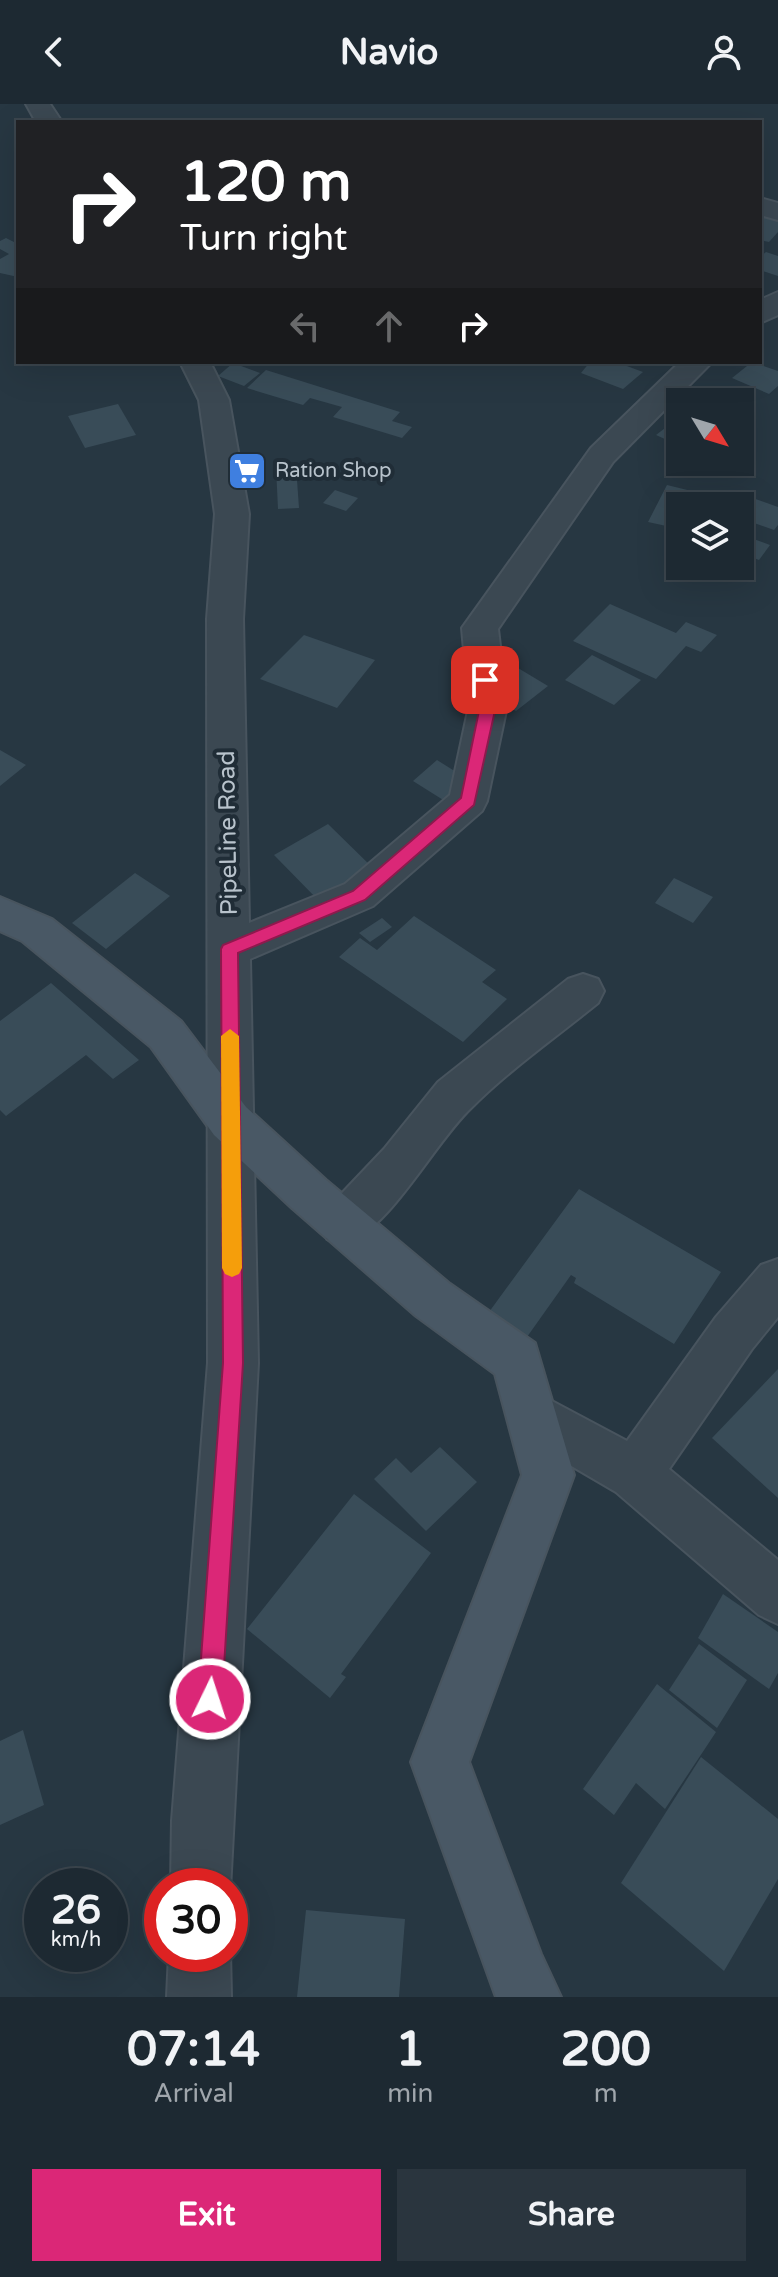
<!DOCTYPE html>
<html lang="en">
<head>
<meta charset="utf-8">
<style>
	body { margin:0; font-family:"Varela Round",sans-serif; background:#2a353e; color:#f1f3f6; height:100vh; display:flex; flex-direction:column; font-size:30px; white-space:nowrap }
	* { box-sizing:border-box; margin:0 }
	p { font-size:26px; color:#a0a6ac }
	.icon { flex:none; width:44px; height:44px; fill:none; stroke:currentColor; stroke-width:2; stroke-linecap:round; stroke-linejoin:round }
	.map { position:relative; height:1893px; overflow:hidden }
	.sheet { display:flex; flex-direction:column; background:#1d2932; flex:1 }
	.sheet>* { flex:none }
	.guide { position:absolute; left:16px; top:16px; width:746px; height:244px; border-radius:0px; box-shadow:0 8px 32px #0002,0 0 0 2px #3b454d; background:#202124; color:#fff; overflow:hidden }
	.needle { width:52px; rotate:128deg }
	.controls { position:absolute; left:666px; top:284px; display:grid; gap:16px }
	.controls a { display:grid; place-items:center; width:88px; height:88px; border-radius:0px; background:#1d2932; box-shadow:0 8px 32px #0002,0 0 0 2px #3b454d; font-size:40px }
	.speed { position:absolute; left:24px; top:1764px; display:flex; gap:16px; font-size:40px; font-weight:700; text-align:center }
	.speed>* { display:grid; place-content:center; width:104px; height:104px; border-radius:50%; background:#1d2932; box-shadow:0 8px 32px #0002,0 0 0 2px #3b454d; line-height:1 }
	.speed small { font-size:20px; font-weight:400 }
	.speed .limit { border:12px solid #d22; background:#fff; color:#111 }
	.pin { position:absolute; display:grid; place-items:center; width:68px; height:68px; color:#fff; margin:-34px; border-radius:16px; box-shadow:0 4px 12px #0006 }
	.me { position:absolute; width:88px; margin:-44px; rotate:4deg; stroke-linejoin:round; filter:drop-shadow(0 0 6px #0008) }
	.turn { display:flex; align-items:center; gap:28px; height:168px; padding:0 32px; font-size:36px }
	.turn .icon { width:104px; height:104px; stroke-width:2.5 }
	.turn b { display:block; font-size:56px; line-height:68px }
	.lanes { display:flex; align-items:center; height:76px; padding:0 32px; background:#0003; justify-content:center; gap:40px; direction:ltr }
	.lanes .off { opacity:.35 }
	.eta { display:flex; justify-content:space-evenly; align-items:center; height:136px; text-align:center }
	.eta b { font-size:48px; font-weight:700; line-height:56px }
	.cta { display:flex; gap:16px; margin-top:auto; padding:16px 32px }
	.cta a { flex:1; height:92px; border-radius:0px; background:#db2777; color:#fff; font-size:32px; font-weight:700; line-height:92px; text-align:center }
	.cta a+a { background:#2a353e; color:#f1f3f6 }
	header { display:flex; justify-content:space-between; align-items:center; height:104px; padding:0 32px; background:#1d2932; font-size:36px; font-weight:700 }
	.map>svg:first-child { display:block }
</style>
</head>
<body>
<header><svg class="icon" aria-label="back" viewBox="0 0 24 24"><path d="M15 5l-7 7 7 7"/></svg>Navio<svg class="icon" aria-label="person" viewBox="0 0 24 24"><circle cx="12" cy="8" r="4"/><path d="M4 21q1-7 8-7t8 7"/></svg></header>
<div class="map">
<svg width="778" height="1893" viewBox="0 0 778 1893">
	<rect width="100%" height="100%" fill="#273742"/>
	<g fill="#394c58">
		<polygon points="760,111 778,115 778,128 769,138 760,136"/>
		<polygon points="6,134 18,140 18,173 0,169 0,155 9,150 0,145 0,137"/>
		<polygon points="766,148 778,152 778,172 760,166 760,153"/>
		<polygon points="590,258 616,258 643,268 623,285 581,269"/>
		<polygon points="752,258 778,267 778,282 769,290 732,274"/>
		<polygon points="233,259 260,269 244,282 218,272"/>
		<polygon points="266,266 400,308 392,317 412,323 402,334 333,313 342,303 310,294 303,301 247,284"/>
		<polygon points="118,300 136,331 85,344 68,312"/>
		<polygon points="669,321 680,326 680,342 656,331"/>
		<polygon points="296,362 299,404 278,405 276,363"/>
		<polygon points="667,381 728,396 725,402 680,402 680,425 648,418"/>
		<polygon points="335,386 358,394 346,407 323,399"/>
		<polygon points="747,392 778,403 778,421 774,426 740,414 740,402"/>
		<polygon points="740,430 770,441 759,456 740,449"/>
		<polygon points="610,500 676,529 686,518 717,531 701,548 686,542 656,575 573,537"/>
		<polygon points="304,531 375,556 337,604 260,575"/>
		<polygon points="592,551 641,576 614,601 565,576"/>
		<polygon points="518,564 548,582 516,607 486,589"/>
		<polygon points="0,646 26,661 0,682"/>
		<polygon points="437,656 472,678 448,699 413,677"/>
		<polygon points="328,720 376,767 321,799 274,751"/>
		<polygon points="135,769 170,792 106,845 72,819"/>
		<polygon points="674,774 713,793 693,819 655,799"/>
		<polygon points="414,812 496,866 482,878 507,895 463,938 339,853 360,834 377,846"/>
		<polygon points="382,814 392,823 370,838 359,829"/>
		<polygon points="51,879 139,956 113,975 86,951 6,1012 0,1006 0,917"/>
		<polygon points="579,1085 721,1168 674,1240 574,1179 576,1174 571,1171 527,1233 489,1208"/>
		<polygon points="778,1265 778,1394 712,1334"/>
		<polygon points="440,1343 477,1378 426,1427 374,1375 396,1354 411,1369"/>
		<polygon points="354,1390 431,1449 341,1570 346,1573 330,1594 247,1525"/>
		<polygon points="723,1490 778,1528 778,1569 769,1585 698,1534"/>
		<polygon points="699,1540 747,1576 717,1624 669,1586"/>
		<polygon points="657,1580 716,1628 665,1705 636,1679 614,1711 583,1685"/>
		<polygon points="23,1626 44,1701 0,1721 0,1637"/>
		<polygon points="701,1653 778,1715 778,1775 724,1867 621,1779"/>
		<polygon points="306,1806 405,1815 399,1893 297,1893"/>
	</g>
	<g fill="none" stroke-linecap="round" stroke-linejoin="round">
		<defs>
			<g id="minor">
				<polygon points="26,0 50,0 62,18 36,18"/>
				<polygon points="760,94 778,99 778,116 760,111"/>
				<polygon points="778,188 778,211 760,219 760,196"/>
				<polygon points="180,258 210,258 229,296 249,410 243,515 249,819 345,780 450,691 469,602 462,524 591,344 680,258 712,258 613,358 498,525 507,602 487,697 482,707 373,802 250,855 258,1259 230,1786 230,1782 171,1782 172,1717 208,1259 207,515 215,410 199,296"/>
				<path d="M583 870 598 875 604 887 598 899C556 933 509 966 471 1004 434 1039 391 1124 344 1141L327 1135 320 1120 327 1105 384 1045 438 978 568 875Z"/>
				<polygon points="778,1155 778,1213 752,1245 669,1365 778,1456 778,1520 759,1511 616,1388 515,1329 507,1312 515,1295 533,1287 627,1337 716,1213 761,1161"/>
				<polygon points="230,1847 231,1893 167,1893 169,1850 230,1850"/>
			</g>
			<polygon id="secondary" points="0,793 52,815 181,917 246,1003 326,1076 450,1180 535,1239 574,1371 469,1658 541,1850 561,1893 496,1893 411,1658 522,1371 495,1270 416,1212 292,1104 214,1031 151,943 22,837 0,827"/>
		</defs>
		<use href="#minor" stroke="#48545e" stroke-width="4"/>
		<use href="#secondary" stroke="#48545e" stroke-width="4"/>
		<use href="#minor" fill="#3b4852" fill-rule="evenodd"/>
		<use href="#secondary" fill="#495865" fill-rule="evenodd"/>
	</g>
	<polygon fill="#db2777" stroke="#8e194d" stroke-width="2" points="485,571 493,576 496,602 474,701 365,796 238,849 243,1259 222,1595 219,1603 210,1606 202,1603 198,1595 223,1259 221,845 223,841 353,787 461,694 480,602 478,576"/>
	<polygon fill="#f59e0b" points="230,925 239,932 242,1164 239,1170 232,1173 225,1170 222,1164 221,932"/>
	<defs>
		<symbol id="supermarket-square" viewBox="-11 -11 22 22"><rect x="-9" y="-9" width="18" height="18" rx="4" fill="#3f7fe0" stroke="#202d37"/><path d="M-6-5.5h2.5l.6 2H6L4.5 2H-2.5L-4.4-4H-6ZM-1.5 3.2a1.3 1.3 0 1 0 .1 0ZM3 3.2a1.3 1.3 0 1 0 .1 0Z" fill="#fff"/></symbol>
	</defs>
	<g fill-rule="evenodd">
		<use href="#supermarket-square" x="225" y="345" width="44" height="44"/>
	</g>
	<g text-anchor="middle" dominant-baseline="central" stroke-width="8" stroke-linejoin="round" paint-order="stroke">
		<g font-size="20" fill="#b8c3cc" stroke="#202d37" text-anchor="start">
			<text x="275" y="367">Ration Shop</text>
		</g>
		<g font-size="24" fill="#b8c3cc" stroke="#202d37">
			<text transform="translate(228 729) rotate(-91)">PipeLine Road</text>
		</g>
	</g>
</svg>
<div class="controls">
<a><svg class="needle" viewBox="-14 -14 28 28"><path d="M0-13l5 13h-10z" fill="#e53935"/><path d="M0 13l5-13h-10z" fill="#a0a6ac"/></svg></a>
<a><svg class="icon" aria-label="layers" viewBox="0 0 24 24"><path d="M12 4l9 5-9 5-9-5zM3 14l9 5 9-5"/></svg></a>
</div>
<div class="speed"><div>26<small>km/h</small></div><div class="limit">30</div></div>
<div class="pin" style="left:485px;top:576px;background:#d93025"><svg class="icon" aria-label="arrive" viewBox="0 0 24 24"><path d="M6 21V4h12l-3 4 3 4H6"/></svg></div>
<svg class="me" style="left:210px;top:1595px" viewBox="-20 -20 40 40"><circle r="17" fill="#db2777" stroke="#fff" stroke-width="3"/><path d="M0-11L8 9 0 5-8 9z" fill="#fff"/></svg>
<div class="guide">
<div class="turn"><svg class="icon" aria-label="right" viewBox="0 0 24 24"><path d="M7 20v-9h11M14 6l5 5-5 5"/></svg><div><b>120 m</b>Turn right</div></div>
<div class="lanes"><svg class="icon off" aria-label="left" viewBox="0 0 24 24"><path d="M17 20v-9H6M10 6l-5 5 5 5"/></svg><svg class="icon off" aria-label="ahead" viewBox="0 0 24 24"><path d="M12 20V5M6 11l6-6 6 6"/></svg><svg class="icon" aria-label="right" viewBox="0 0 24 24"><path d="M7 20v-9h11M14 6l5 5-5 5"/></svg></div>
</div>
</div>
<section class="sheet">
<div class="eta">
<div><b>07:14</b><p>Arrival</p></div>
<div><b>1</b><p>min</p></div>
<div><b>200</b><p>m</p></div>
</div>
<div class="cta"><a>Exit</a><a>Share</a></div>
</section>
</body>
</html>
